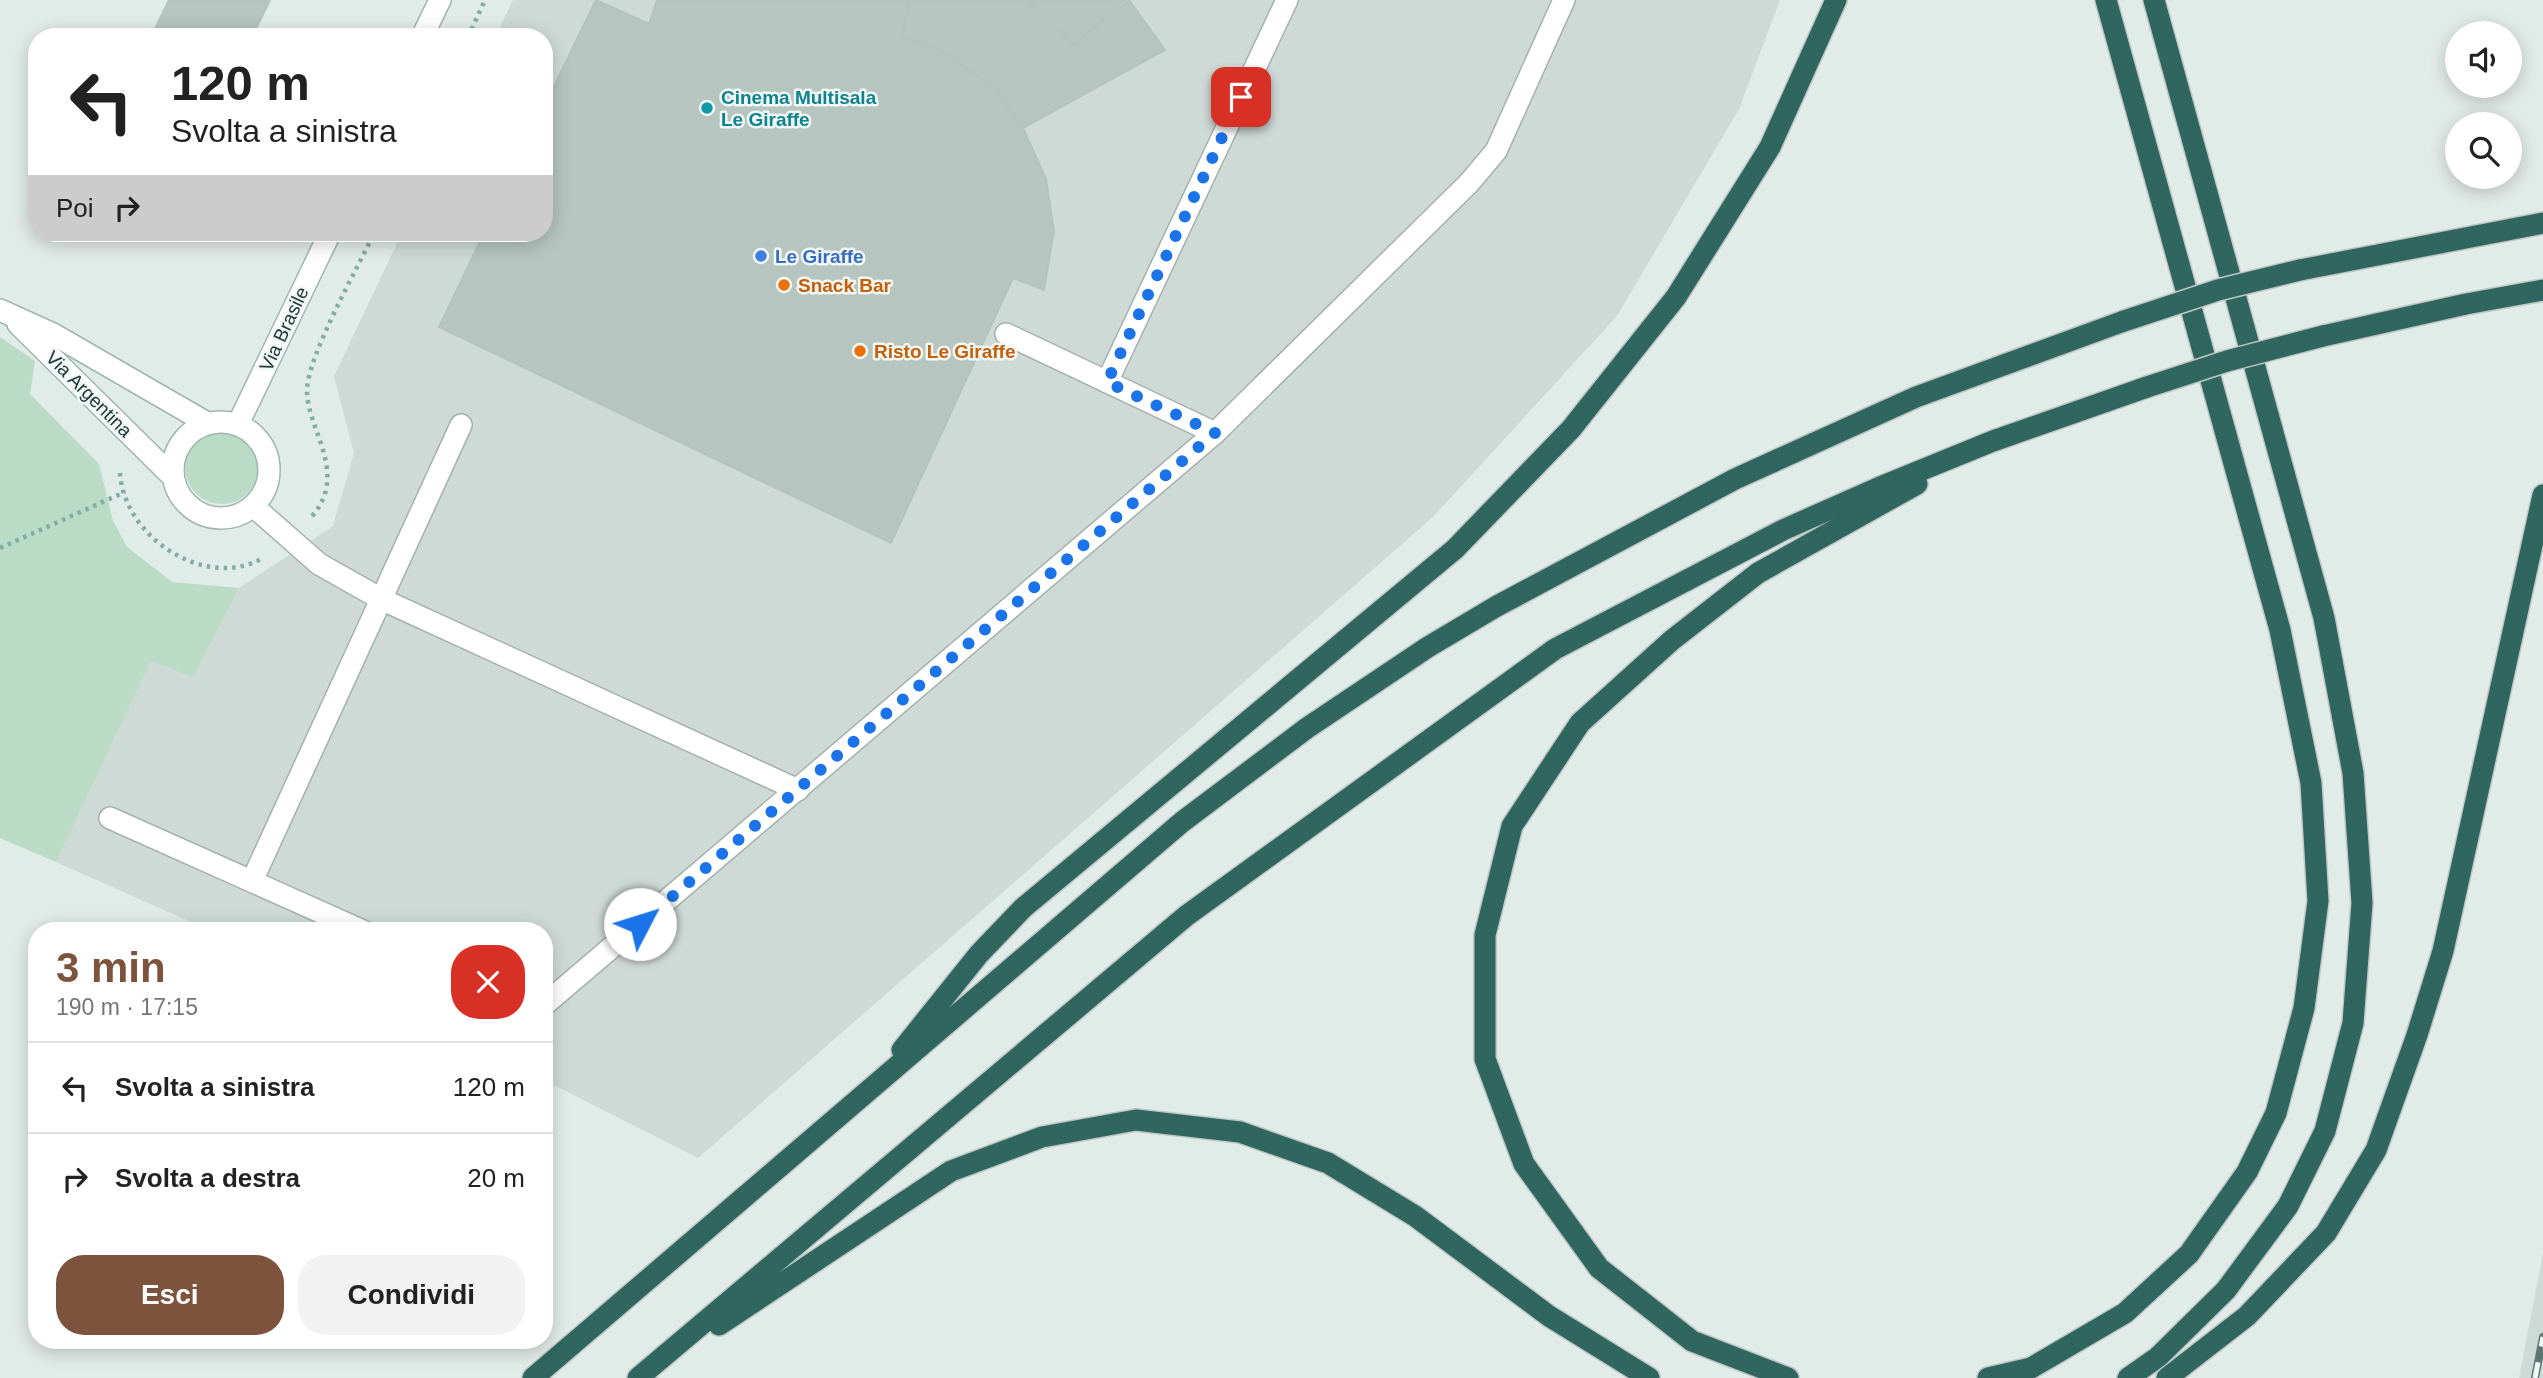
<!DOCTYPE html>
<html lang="it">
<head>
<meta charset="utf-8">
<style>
	body { margin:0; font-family:Arial,sans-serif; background:#f2f2f2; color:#222; height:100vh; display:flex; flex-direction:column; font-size:26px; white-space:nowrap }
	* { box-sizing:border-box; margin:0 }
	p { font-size:23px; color:#767676 }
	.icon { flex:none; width:38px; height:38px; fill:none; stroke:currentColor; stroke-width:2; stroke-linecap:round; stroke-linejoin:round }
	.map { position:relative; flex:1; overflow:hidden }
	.side { position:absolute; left:28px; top:922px; width:525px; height:427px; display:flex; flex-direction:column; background:#fff; border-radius:28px; box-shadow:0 4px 18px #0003 }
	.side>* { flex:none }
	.guide { position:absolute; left:28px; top:28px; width:525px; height:214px; border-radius:28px; box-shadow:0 4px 18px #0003; background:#fff; color:#222; overflow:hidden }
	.controls { position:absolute; left:2445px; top:21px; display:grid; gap:14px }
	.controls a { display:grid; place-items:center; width:77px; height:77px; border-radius:50%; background:#fff; box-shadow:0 4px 18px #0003; font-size:35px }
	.pin { position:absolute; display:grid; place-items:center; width:60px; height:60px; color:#fff; margin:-30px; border-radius:14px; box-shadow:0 4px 10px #0006 }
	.me { position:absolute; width:77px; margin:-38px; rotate:50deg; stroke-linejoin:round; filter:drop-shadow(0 0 5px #0008) }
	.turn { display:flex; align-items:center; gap:24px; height:147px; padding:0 28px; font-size:32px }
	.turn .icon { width:91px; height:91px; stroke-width:2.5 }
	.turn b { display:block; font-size:49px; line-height:60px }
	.then { display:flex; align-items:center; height:66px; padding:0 28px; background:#0003; gap:14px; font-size:26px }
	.round { display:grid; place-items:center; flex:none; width:74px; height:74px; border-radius:28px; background:#f2f2f2 }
	.overview { display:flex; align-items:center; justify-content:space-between; height:119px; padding:0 28px }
	h1 { font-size:42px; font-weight:800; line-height:52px; color:#7d533d }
	.primary-button { display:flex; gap:14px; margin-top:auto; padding:14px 28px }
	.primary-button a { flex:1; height:80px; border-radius:28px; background:#7d533d; color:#fff; font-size:28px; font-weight:800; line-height:80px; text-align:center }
	.primary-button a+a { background:#f2f2f2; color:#222 }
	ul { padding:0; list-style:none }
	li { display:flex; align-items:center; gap:21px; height:91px; padding:0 28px; border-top:2px solid #e0e0e0 }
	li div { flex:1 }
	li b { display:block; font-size:26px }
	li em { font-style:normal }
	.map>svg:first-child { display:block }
</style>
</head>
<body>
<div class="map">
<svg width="2543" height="1378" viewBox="0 0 2543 1378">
	<rect width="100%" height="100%" fill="#e1ebe7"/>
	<g fill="#cfdad6">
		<polygon points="513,0 1780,0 1739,109 1617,316 1433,517 698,1158 544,1080 544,931 211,931 56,862 151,661 193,676 239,588 333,526 354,453 334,376 402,233 544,233 544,37 495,37"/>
		<polygon points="2543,1253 2543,1378 2519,1378"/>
	</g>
	<g fill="#badbc6">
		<polygon points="0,337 35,361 30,394 99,464 113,521 127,547 172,582 239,588 193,677 151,661 56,862 0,838"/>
		<circle cx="222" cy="467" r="37"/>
	</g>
	<g fill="#b6c5c0" stroke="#b3c4bf" stroke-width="2">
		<polygon points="169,0 270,0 252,37 151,37"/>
		<polygon points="596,0 649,24 657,0 910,0 902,37 941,50 995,88 1023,128 1046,179 1054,231 1044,290 1013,278 891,543 439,327 484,233 544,233 544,107"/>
		<polygon points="910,0 1028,0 1074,45 1129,0 1165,50 1023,128 995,88 941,50 902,37"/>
		<polygon points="1028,0 1125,0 1074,45"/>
	</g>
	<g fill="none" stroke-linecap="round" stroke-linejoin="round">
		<defs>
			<g id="lane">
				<polyline points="1006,334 1215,433"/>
				<polyline points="1107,382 1287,0"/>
				<polyline points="253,506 319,564 381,599 798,790"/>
				<polyline points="110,818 363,931"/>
				<polyline points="252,881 461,425"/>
				<polyline points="544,1005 1215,433 1469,183 1496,151 1564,0"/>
			</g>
			<g id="secondary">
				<polyline points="422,37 440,0"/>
				<polyline points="0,310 53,334 207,423"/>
				<polyline points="18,324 172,476"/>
				<circle cx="221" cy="470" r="48"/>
				<polyline points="238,424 330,233"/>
			</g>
			<g id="highway">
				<polyline points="2300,270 2543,223"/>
				<polyline points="2323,336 2466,304 2543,290"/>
				<polyline points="902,1050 979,954 1023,908 1455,549 1571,429 1676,297 1770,147 1836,0"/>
				<polyline points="719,1325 951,1171 1042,1137 1136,1120 1240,1132 1328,1163 1415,1216 1549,1316 1649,1378"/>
				<polyline points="533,1378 1182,822 1307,728 1428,647 1497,606 1735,479 1916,397 2124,321"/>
				<polyline points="638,1378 1186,916 1555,649 1783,530 1880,487 1993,441 2147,387"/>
				<polyline points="1788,1378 1692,1341 1599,1268 1524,1164 1485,1059 1485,935 1512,826 1580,723 1672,640 1758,573 1917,484"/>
				<polyline points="1988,1378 2031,1368 2125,1313 2189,1254 2247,1172 2276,1113 2304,1008 2318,901 2311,783 2280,630 2106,0"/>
				<polyline points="2128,1378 2158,1357 2226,1290 2288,1206 2325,1131 2353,1023 2362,903 2353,773 2324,618 2154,0"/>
				<polyline points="2167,1378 2247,1316 2326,1233 2376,1150 2417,1035 2443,951 2543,495"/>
			</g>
		</defs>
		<use href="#lane" stroke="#a4b2ae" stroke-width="24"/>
		<use href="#secondary" stroke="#a0b6b0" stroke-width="24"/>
		<use href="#highway" stroke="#c1c8c7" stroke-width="24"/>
		<g stroke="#82ada4" stroke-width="4.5" stroke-dasharray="3.5 5" stroke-linecap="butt">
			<polyline points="468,37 485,0"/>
			<path d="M120 473C124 537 205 591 263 558"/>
			<path d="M312 516C349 474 308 431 307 392 306 358 358 268 374 233"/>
			<polyline points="0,548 125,492"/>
		</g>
		<use href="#lane" stroke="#fff" stroke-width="21"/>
		<use href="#secondary" stroke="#fff" stroke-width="21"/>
		<use href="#highway" stroke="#2f6660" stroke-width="21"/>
		<defs>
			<polyline id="rail" points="2535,1378 2543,1337"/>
		</defs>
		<use href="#rail" stroke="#5c7672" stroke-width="8"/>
		<use href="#rail" stroke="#f1f7f5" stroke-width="5" stroke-dasharray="16" stroke-linecap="butt"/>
		<defs>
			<g id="highway-bridge">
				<polyline points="2124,321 2218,290 2300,270"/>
				<polyline points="2147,387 2227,361 2323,336"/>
			</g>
		</defs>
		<use href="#highway-bridge" stroke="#c1c8c7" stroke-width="24" stroke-linecap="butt"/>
		<use href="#highway-bridge" stroke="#2f6660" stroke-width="21"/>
	</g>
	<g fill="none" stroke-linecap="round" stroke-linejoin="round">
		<polyline stroke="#1a73e8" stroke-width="12" stroke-dasharray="0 21.6" points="640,924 1215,433 1107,382 1241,97"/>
	</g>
	<circle fill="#0f9aa8" stroke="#f1f7f5" stroke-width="2.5" cx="707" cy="108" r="7"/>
	<circle fill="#3f7fe0" stroke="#f1f7f5" stroke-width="2.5" cx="761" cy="256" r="7"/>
	<g fill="#e8710a" stroke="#f1f7f5" stroke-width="2.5">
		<circle cx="784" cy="285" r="7"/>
		<circle cx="860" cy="351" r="7"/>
	</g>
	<g text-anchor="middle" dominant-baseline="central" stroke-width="5" stroke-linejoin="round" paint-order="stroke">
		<g font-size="19" font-weight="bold" fill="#0d838f" stroke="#f1f7f5" text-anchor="start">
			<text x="721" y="97">Cinema Multisala<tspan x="721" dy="22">Le Giraffe</tspan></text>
		</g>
		<g font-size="19" font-weight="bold" fill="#366cbe" stroke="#f1f7f5" text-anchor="start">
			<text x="775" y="256">Le Giraffe</text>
		</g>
		<g font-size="19" font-weight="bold" fill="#c56008" stroke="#f1f7f5" text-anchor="start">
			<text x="798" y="285">Snack Bar</text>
			<text x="874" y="351">Risto Le Giraffe</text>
		</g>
		<g font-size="19" fill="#223a36" stroke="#f1f7f5">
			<text transform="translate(284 329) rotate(-65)">Via Brasile</text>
			<text transform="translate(89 394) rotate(45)">Via Argentina</text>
		</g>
	</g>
</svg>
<div class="controls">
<a><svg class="icon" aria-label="sound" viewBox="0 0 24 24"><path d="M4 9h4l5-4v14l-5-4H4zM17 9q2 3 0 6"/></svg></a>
<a><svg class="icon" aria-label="search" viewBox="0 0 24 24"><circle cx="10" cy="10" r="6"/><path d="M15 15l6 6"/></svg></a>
</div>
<div class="pin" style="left:1241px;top:97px;background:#d93025"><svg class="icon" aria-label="arrive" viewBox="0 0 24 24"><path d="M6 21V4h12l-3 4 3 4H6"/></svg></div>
<svg class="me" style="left:640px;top:924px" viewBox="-20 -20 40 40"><circle r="19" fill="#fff"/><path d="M0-13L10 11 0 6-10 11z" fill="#1a73e8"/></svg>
<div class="guide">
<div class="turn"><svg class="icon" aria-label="left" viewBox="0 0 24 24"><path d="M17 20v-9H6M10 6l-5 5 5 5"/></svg><div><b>120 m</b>Svolta a sinistra</div></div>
<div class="then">Poi<svg class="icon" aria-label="right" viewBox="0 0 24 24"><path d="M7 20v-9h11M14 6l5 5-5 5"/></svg></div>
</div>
<section class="side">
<div class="overview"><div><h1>3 min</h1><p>190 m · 17:15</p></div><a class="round" style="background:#d93025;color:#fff"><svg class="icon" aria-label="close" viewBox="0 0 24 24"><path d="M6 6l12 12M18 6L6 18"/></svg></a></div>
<ul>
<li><svg class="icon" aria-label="left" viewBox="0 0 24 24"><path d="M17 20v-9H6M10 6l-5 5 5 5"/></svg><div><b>Svolta a sinistra</b></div><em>120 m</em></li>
<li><svg class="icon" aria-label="right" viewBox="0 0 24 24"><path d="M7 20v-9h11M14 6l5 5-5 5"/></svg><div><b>Svolta a destra</b></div><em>20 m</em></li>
</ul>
<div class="primary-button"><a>Esci</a><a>Condividi</a></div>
</section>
</div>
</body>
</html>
